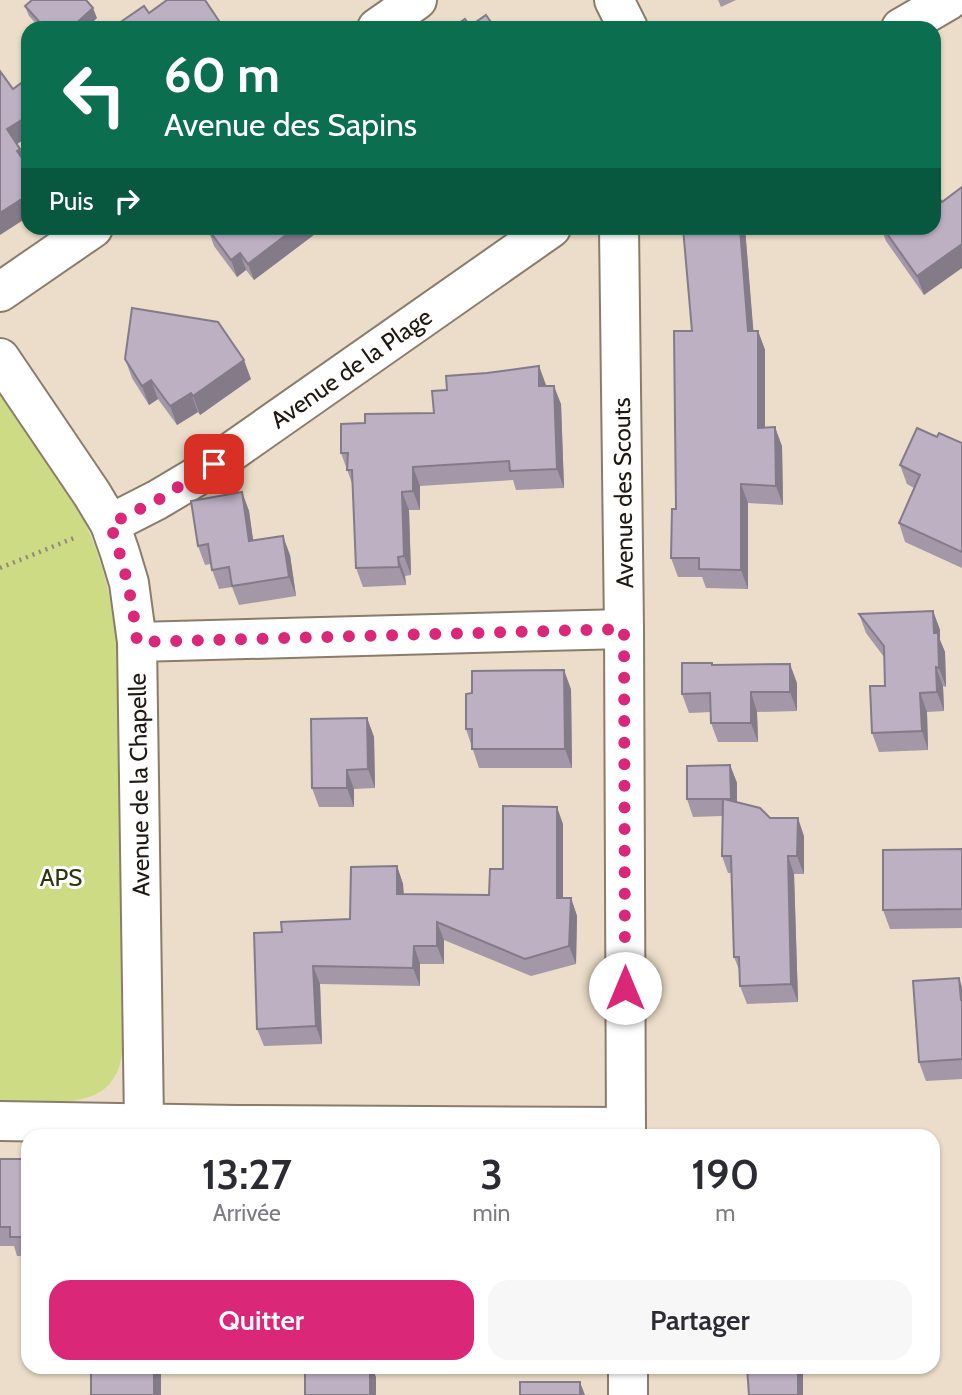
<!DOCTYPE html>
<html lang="fr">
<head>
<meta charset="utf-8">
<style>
	body { margin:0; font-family:Cabin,sans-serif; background:#f7f7f7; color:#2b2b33; height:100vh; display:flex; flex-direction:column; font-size:26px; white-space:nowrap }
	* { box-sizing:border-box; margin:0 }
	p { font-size:23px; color:#7c7c81 }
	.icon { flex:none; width:38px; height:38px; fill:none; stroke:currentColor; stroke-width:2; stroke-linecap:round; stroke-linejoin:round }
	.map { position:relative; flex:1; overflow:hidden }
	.side { position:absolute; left:21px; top:1129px; width:919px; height:245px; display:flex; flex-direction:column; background:#fff; border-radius:21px; box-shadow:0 2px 5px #0004 }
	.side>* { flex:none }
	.top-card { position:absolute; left:21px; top:21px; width:920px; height:214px; border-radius:21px; box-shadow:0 2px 5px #0004; background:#0b6e4f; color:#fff; overflow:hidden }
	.pin { position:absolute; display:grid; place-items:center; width:60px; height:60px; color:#fff; margin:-30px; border-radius:14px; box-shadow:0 4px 10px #0006 }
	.me { position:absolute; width:77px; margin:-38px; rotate:0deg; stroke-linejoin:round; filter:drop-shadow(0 0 5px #0008) }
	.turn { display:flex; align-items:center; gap:24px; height:147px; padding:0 28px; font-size:32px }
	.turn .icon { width:91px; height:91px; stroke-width:2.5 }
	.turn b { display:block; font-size:49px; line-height:60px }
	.then { display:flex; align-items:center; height:66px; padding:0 28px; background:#0003; gap:14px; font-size:26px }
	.eta { display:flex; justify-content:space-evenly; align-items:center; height:119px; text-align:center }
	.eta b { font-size:42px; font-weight:600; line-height:49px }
	.primary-button { display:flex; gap:14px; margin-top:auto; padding:14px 28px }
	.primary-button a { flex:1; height:80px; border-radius:21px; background:#db2777; color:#fff; font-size:28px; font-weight:600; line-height:80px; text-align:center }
	.primary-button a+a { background:#f7f7f7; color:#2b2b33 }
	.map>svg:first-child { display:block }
</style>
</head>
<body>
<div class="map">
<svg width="962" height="1395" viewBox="0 0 962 1395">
	<rect width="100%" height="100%" fill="#ebddc9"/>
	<path fill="#cddb84" d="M0 393C18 419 36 446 54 472 67 492 80 511 89 532 108 575 115 620 119 667L123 1043C122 1055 121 1068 113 1079 94 1111 32 1101 0 1100Z"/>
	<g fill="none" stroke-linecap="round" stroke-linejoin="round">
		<defs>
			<g id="minor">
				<polyline points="614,0 628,28"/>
				<polyline points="377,28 417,0"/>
				<polyline points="901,28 949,0"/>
				<polyline points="619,228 624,629 626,1136"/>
				<polyline points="0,292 93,228"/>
				<polyline points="0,358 92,494 110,524 120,553 129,583 137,642 144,1123"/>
				<polyline points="110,524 157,500 194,478 551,228"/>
				<polyline points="137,642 624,629"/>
				<polyline points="0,1121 237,1125 626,1127"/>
				<polyline points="628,1367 628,1395"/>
			</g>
		</defs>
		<use href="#minor" stroke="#897c6b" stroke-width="42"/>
		<polyline stroke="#93897a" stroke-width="4.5" stroke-dasharray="2 5" stroke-linecap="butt" points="0,568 74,538"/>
		<use href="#minor" stroke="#fff" stroke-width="38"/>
	</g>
	<g fill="#a397a8">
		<polygon points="718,0 736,0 721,7"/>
		<polygon points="25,6 97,18 86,28 40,28 29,16"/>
		<polygon points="323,228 254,280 246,270 237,277 214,246 208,229"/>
		<polygon points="683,228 745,228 753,331 758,331 765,350 765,427 782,446 783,505 748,503 748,589 706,588 702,577 678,577 671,558 692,331"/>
		<polygon points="881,228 934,228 924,295 886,241"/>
		<polygon points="125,359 251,379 200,415 198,412 177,425 158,399 149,405 132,378"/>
		<polygon points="539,366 546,386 561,404 564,488 516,490 513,480 420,486 420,510 409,510 411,575 405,576 406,585 363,587 356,568 353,486 341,453 365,423 434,413 447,390 487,373"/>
		<polygon points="937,437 962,443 962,568 905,542 899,523 914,488 907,484 900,465"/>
		<polygon points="242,492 249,511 253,541 290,555 296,596 239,605 232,587 219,589 212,570 211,564 205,565 198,546"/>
		<polygon points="933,611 940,630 940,640 945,652 946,687 943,686 944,711 927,712 928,750 879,752 872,733 885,686 884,657 866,633 859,614"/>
		<polygon points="713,665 797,683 797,711 757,712 758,742 718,742 711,723 711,712 689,713 682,694"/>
		<polygon points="571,689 572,768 479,768 466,729"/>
		<polygon points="367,718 374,737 375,788 354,789 354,807 319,807 312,788"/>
		<polygon points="730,765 737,783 737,802 804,836 804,874 794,874 798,1002 747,1004 740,986 740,972 734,957 731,873 728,873 722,856 722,816 693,817 687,799"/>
		<polygon points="563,824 563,898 571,898 577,916 576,964 531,976 444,940 444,964 420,964 420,986 320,984 322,1044 264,1046 257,1029 282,932 350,919 397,866 403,884 404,894 489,895 503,869"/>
		<polygon points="962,849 962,928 890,929 883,910"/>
		<polygon points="962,987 962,1079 926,1081 919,1062"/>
		<polygon points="0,1159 28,1159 28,1256 17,1256 14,1246 0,1246"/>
	</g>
	<g fill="#847b88">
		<polygon points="93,8 97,18 86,28 71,28"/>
		<polygon points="28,116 28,137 14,146 7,129"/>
		<polygon points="20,149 28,168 28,176 17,151"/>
		<polygon points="28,195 28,217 0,235 0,213"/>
		<polygon points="295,228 323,228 254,280 248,264"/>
		<polygon points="740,228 745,228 755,350 748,331"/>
		<polygon points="962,244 962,268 924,295 917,276"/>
		<polygon points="240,253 246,270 237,277 231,260"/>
		<polygon points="758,331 765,350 765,447 758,428"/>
		<polygon points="244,360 251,379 200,415 193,396"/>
		<polygon points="539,366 546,385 546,405 539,386"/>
		<polygon points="151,380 158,399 149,405 142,386"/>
		<polygon points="554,386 561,404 564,488 557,469"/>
		<polygon points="191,393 198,412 177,425 170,406"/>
		<polygon points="775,427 782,446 783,505 776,486"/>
		<polygon points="413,467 420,486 420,510 413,491"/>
		<polygon points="741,484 748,503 748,589 741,570"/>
		<polygon points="242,492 249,511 256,560 249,541"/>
		<polygon points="402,492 409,510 411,575 404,556"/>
		<polygon points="283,536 290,555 296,596 289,577"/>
		<polygon points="398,557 405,576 406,585 399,567"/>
		<polygon points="933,611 940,630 940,640 945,652 946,687 939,668 934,633"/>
		<polygon points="790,664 797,683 797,711 790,692"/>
		<polygon points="936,667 943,686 944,711 937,692"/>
		<polygon points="564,670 571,689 572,768 565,749"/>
		<polygon points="751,692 757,712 758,742 751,723"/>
		<polygon points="920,693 927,712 928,750 922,731"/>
		<polygon points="367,718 374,737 375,788 368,769"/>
		<polygon points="730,765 737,783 737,816 731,799"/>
		<polygon points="347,770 354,789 354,807 347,788"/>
		<polygon points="557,807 563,824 563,916 557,898"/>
		<polygon points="798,818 804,836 804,874 797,856"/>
		<polygon points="788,856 794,874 798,1002 791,984"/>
		<polygon points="397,866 403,884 404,912 397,894"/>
		<polygon points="571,898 577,916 576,964 569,946"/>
		<polygon points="437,922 444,940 444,964 437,946"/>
		<polygon points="414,946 420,964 420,986 413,968"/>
		<polygon points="313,966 320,984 322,1044 316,1026"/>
		<polygon points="959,978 962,987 962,1004 961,1000"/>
		<rect x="154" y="1367" width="7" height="28"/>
		<polygon points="370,1367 372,1367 376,1377 376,1395 370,1395"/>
		<rect x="798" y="1367" width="5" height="28"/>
		<polygon points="580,1382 585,1395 580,1395"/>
	</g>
	<g fill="#bdb0c3" stroke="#847b88" stroke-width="2">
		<polygon points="32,0 86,0 93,8 71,28 45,28 25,6"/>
		<polygon points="167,0 205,0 221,24 215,28 112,28 144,6 149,13"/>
		<polygon points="486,15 495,28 452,28 465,19 470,26"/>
		<polygon points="0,71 13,89 24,81 28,87 28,116 7,129 20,149 17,151 27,165 25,166 28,171 28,195 0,213"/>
		<polygon points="962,187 962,244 917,276 883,228 934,228 934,191 942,202"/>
		<polygon points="209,228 295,228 248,264 240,253 231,260 208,229"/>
		<polygon points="683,228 740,228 748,331 758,331 758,428 775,427 776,486 741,484 741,570 699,569 699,558 671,558 672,509 676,509 674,331 692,331"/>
		<polygon points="132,308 218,322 244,360 193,396 191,393 170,406 151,380 142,386 125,359"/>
		<polygon points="539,366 539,386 554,386 557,469 510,471 509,461 413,467 413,491 402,492 404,556 398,557 399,567 356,568 352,470 347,470 348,453 341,453 341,424 365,423 365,414 434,413 432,391 447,390 446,376 487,373"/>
		<polygon points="917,428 937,437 939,433 962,443 962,552 899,523 920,475 900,465"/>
		<polygon points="242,492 249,541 283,536 289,577 232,586 229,567 212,570 208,544 198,546 191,501"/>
		<polygon points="933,611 934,633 938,633 939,668 936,667 937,692 920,693 922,731 872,733 870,686 885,686 884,646 859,614"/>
		<polygon points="682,663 712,663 712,665 790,664 790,692 751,692 751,723 711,723 710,693 682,694"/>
		<polygon points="564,670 565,749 472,749 472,729 466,729 466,694 472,693 472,671"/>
		<polygon points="367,718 368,769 347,770 347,788 312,788 311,719"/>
		<polygon points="730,765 731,799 724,799 760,808 770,818 798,818 797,856 788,856 791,984 740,986 739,957 734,957 731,856 722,856 723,799 687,799 687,766"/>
		<polygon points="503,806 557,807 557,898 571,898 569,946 525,959 437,922 437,946 414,946 413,968 313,966 316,1026 257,1029 254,933 282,932 281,922 350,919 351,867 397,866 397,894 489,895 490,869 503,869"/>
		<polygon points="962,849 962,909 883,910 883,850"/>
		<polygon points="959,978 961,1000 962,1000 962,1059 919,1062 913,981"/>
		<polygon points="0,1159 28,1159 28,1237 10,1237 10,1227 0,1227"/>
		<rect x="91" y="1367" width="63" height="28"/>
		<rect x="305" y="1367" width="65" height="28"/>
		<polygon points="747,1367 798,1367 798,1395 749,1395"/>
		<rect x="520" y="1382" width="60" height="13"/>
	</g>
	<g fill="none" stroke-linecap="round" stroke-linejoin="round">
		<path stroke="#db2777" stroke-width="12" stroke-dasharray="0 21.6" d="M214 464 158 500 110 524C124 563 133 601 137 642L624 629 625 988"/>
	</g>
	<g text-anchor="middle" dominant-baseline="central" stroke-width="6" stroke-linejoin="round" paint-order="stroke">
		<g font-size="24" fill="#1d1811" stroke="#fff">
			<text transform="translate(351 368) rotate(-35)">Avenue de la Plage</text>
			<text transform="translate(623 493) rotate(-91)">Avenue des Scouts</text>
			<text transform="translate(139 785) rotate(-91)">Avenue de la Chapelle</text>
		</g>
		<g font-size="24" fill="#2f350f" stroke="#fff">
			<text x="61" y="877">APS</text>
		</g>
	</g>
</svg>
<div class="pin" style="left:214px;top:464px;background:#d93025"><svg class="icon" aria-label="arrive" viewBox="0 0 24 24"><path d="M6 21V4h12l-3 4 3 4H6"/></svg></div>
<svg class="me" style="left:625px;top:988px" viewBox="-20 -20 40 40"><circle r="19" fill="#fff"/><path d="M0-13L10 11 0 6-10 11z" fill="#db2777"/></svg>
<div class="top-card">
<div class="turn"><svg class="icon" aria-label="left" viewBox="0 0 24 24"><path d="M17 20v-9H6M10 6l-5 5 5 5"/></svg><div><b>60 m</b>Avenue des Sapins</div></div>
<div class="then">Puis<svg class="icon" aria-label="right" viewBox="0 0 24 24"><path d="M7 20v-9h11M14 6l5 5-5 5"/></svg></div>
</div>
<section class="side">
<div class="eta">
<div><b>13:27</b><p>Arrivée</p></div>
<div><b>3</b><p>min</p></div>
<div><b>190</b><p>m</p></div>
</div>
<div class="primary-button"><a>Quitter</a><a>Partager</a></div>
</section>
</div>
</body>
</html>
